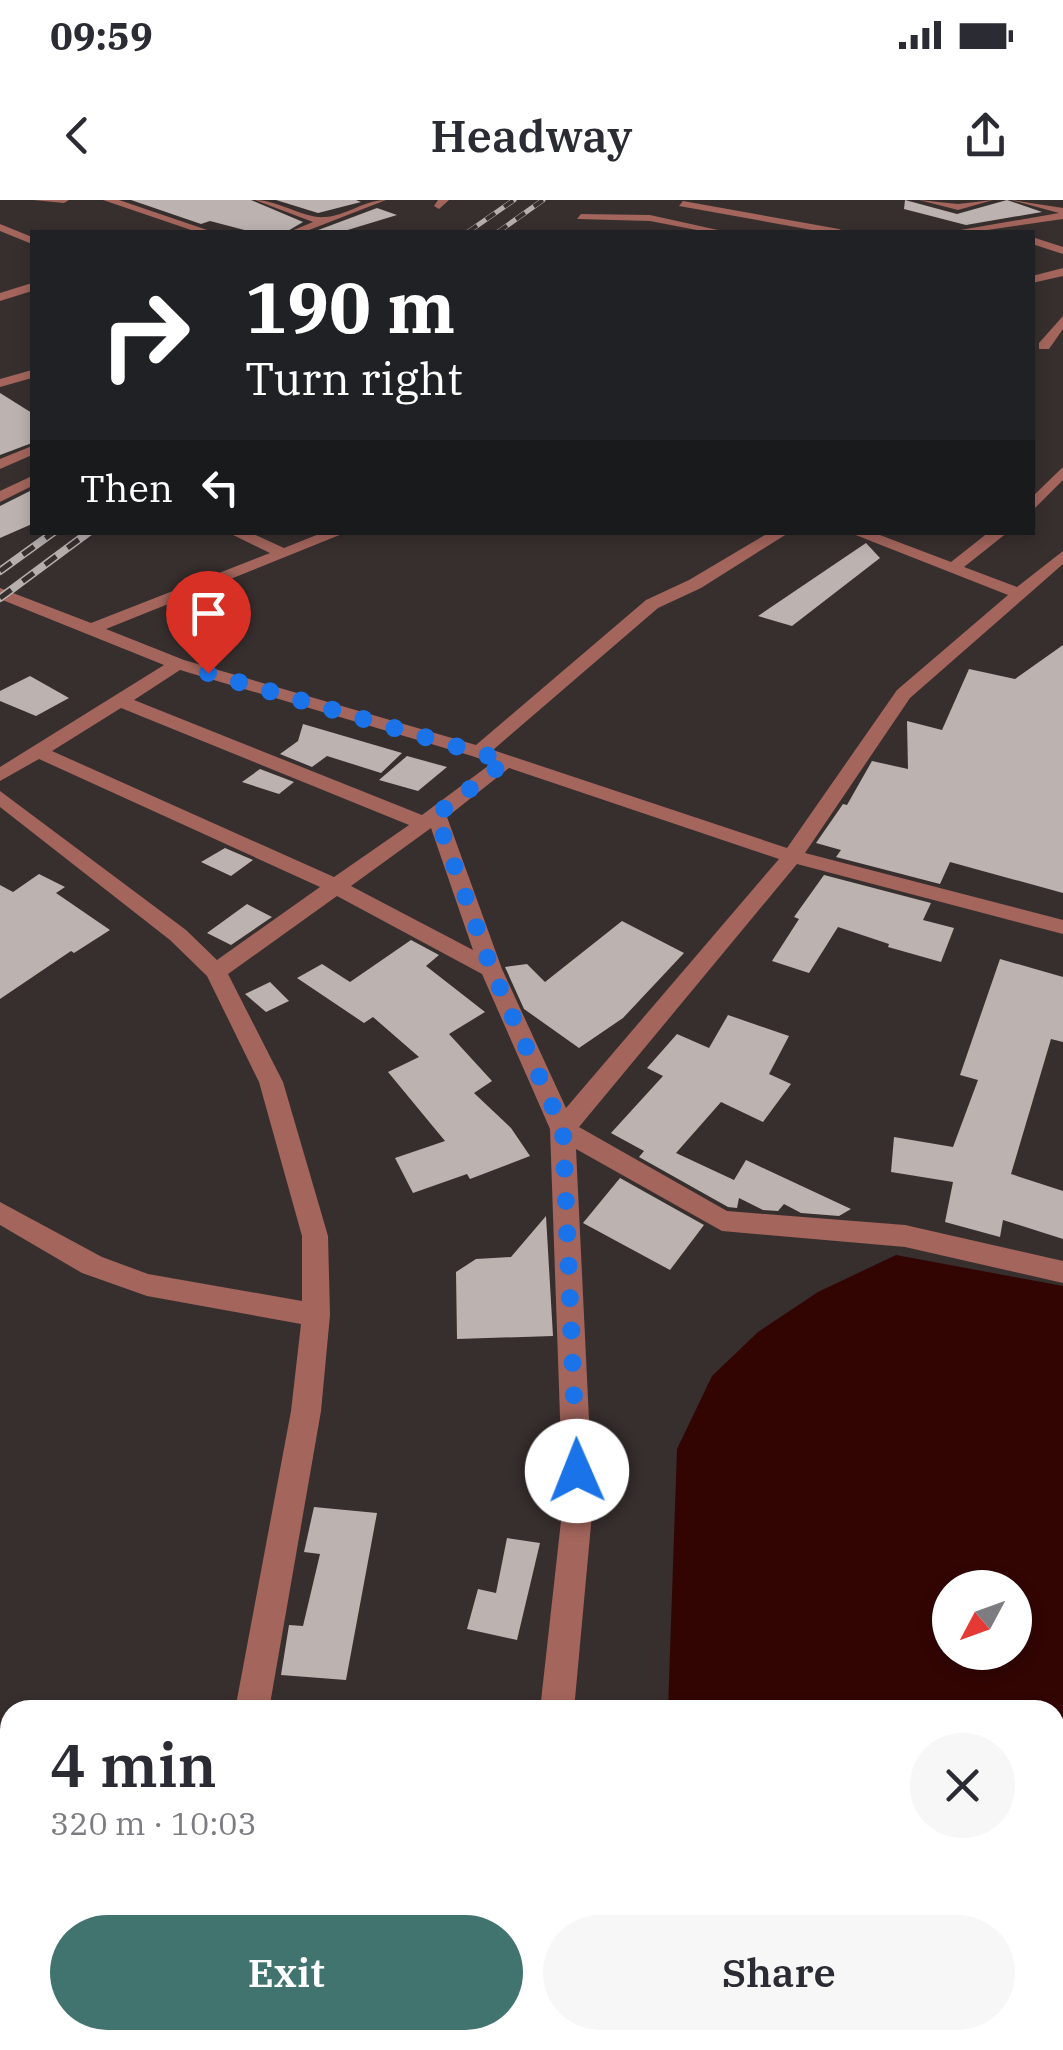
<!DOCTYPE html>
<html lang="en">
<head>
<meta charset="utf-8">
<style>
	body { margin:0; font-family:"IBM Plex Serif",serif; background:#f7f7f7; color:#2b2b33; height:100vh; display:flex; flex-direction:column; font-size:38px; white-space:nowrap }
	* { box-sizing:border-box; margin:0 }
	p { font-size:32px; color:#7c7c81 }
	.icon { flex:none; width:55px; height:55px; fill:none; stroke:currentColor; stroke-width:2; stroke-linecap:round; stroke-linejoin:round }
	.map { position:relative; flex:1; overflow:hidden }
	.side { position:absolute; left:0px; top:1500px; width:1065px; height:350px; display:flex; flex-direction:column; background:#fff; border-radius:30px 30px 0 0; box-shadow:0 5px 15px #0003 }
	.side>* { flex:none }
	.hud { position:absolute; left:30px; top:30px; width:1005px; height:305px; border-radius:0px; box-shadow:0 5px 15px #0003; background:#202124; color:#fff; overflow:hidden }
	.needle { width:65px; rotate:229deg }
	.buttons { position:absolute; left:932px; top:1370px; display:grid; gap:20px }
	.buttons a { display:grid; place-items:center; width:100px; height:100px; border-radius:50%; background:#fff; box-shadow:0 5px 15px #0003; font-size:50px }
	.pin { position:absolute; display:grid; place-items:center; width:85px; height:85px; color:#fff; margin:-102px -42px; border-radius:50% 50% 50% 0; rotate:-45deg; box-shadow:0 0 10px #0007 }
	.pin .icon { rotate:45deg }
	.me { position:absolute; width:110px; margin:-55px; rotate:359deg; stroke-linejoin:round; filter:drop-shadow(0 0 8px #0008) }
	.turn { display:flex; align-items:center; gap:35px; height:210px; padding:0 50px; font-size:45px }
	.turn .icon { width:130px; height:130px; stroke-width:2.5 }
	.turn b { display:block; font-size:70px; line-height:85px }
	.then { display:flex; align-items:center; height:95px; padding:0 50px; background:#0003; gap:20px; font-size:38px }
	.round { display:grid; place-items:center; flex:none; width:105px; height:105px; border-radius:52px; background:#f7f7f7 }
	.headline { display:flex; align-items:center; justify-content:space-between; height:170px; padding:0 50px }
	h1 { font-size:60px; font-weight:600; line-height:75px }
	.primary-button { display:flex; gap:20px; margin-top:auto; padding:20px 50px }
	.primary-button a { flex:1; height:115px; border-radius:60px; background:#42746f; color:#fff; font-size:40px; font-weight:600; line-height:115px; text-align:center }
	.primary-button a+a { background:#f7f7f7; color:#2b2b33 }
	.status { display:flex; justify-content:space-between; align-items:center; height:70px; padding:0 50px; background:#fff; direction:ltr }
	.status svg { height:28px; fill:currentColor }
	header { display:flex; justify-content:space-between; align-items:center; height:130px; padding:0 50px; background:#fff; font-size:45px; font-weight:600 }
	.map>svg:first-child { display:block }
</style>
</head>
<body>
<div class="status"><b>09:59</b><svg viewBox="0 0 49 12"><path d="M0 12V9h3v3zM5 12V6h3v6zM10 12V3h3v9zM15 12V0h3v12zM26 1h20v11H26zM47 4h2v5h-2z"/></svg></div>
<header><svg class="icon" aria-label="back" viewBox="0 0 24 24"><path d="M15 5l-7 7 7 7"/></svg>Headway<svg class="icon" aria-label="share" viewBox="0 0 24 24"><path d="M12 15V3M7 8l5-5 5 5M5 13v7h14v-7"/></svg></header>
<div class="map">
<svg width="1063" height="1850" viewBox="0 0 1063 1850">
	<rect width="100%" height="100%" fill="#372f2e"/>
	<path fill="#320503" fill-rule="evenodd" d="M896 1055 1063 1086V1850H986L971 1840H1055V1510H668L677 1249 712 1176 758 1132 818 1092ZM950 1388H1015V1452H950Z"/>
	<g fill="#bcb2b0">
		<polygon points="131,0 251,0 303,22 286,32 252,32 210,21 201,24"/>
		<polygon points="276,0 356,0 361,2 318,13"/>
		<polygon points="905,0 957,14 1007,0 1042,12 966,25 904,9"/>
		<polygon points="377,8 397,15 341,32 313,32"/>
		<polygon points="0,193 32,213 32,243 0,255"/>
		<polygon points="32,290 32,324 0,338 0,306"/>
		<polygon points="866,343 880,358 792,426 758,416"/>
		<polygon points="1063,445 1063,693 950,662 940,684 836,657 841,650 816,643 843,604 847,605 872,561 908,569 907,521 942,530 969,469 1015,479"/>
		<polygon points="30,476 69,498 36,516 0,501 0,491"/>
		<polygon points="303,524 402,553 381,573 327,556 312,567 280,554 298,541"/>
		<polygon points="407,556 447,567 418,591 379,580"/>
		<polygon points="260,569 294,582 279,594 242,582"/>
		<polygon points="225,648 253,660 231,676 201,662"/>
		<polygon points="39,674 65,687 56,693 110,730 74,753 71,751 0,799 0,685 13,692"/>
		<polygon points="824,675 931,703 923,720 954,728 941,762 888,747 889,744 838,727 809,773 772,761 799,719 794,717"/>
		<polygon points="247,704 272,717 231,745 207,733"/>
		<polygon points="622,721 684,753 623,818 579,848 524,809 505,767 527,764 545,782"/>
		<polygon points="411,740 439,755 426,766 485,812 449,834 492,881 474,893 511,928 530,956 470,979 467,974 413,993 395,958 445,941 388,872 419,857 373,817 364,823 297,778 322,764 350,782"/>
		<polygon points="1000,759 1063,777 1063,842 1051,839 1011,974 1063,991 1063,1039 1003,1020 1000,1037 945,1022 953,982 891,972 894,937 953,947 978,880 960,875"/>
		<polygon points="270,782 289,801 266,812 245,794"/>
		<polygon points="728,815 789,836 769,874 791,884 763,922 721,902 676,953 734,980 746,960 851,1009 839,1016 801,1013 784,1004 778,1011 763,1010 739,998 737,1008 728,1007 639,957 644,951 611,933 663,876 647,868 677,834 709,848"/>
		<polygon points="620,978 704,1025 670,1070 583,1023"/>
		<polygon points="546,1016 553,1136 457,1139 456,1072 476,1059 511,1057"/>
		<polygon points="314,1307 377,1313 346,1480 281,1475 289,1425 303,1426 320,1354 304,1352"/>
		<polygon points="507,1338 540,1343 517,1440 467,1429 478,1389 496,1393"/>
	</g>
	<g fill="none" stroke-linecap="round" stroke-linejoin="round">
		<g fill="#a3655c" fill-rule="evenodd">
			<polygon points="33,0 69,0 64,3"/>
			<polygon points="103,0 119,0 213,32 197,32"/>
			<path d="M255 0C278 0 305 19 325 17 346 16 364 0 386 0L304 32H289L313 22Z"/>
			<polygon points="438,0 449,0 439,9 434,6"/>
			<polygon points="919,0 958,4 993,0 958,10"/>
			<polygon points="1011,0 1063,8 1063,19 974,32 949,32 1059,13"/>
			<polygon points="683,1 839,29 845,32 823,32 679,6"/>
			<polygon points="581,14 650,15 727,32 707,32 650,21 577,19"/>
			<polygon points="0,24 32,37 32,44 0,31"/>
			<polygon points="1032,37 1063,47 1063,54 1032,44"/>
			<polygon points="1063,68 1063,76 1032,83 1032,76"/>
			<polygon points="32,83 32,91 0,101 0,93"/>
			<polygon points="1063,116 1063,129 1049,149 1039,149 1039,143"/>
			<polygon points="32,170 32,178 0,187 0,179"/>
			<polygon points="32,246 32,255 0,269 0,259"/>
			<polygon points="1063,267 1063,280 1032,311 1032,297"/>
			<polygon points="32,276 32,286 0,302 0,291"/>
			<path d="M227 332H249L284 348 324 332H347L106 429 184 460 476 545 646 400 689 380 770 332H790L701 388 658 408 493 550 787 648 897 490 1008 395 848 332H872L951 362 989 332H1008L964 367 1017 387 1063 351V364L910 498 805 653 1063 720V734L797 664 579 927 727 1011 905 1025 1063 1061V1083L905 1047 722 1031 576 949 593 1303 574 1510H540L563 1303 550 929 482 774 337 696 228 774 283 882 328 1036 330 1115 321 1211 269 1510H235L291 1211 301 1124 147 1096 82 1073 0 1025V1002L102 1057 148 1074 302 1101V1036L259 882 207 776 170 740 0 607V591L186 730 217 760 320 687 39 559 0 581V567L164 465 0 399V388L91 423 270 353ZM180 470 472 556 492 563 422 615 134 500ZM121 508 409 625 334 677 52 551ZM509 568 779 659 566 908 502 769 447 617ZM431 628 473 750 351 686Z"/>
			<polygon points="181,1840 221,1840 220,1850 180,1850"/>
			<polygon points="498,1840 538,1840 537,1850 497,1850"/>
		</g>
		<defs>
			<g id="rail-far1">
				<polyline points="468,32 514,0"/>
				<polyline points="498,32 543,0"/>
			</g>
			<g id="rail">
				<polyline points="0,371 54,332"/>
				<polyline points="0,398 89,332"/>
			</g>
		</defs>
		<use href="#rail-far1" stroke="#b5afae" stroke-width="5"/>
		<use href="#rail" stroke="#b5afae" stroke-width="8"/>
		<use href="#rail-far1" stroke="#372f2e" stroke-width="4" stroke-dasharray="11" stroke-linecap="butt"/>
		<use href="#rail" stroke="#372f2e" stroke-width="5" stroke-dasharray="14" stroke-linecap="butt"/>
	</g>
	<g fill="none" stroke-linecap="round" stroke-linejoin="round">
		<polyline stroke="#1a73e8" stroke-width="18" stroke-dasharray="0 32.4" points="208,473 506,561 436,615 492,770 563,930 577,1271"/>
	</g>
</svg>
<div class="buttons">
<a><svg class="needle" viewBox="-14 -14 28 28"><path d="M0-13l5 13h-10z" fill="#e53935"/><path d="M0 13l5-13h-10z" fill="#7c7c81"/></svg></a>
</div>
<div class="pin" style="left:208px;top:473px;background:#d93025"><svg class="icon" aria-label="arrive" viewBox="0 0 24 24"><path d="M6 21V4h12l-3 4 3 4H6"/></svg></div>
<svg class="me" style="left:577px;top:1271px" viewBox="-20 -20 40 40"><circle r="19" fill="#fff"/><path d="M0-13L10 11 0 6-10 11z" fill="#1a73e8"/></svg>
<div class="hud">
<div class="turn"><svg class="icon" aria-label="right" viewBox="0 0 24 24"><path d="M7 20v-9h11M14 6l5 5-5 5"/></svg><div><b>190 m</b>Turn right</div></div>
<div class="then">Then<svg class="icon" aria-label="left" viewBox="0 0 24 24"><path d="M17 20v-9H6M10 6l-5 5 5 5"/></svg></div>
</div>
<section class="side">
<div class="headline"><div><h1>4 min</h1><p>320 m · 10:03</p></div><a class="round"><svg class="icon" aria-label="close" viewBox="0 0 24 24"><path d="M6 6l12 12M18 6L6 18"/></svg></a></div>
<div class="primary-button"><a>Exit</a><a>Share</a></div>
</section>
</div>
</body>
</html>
